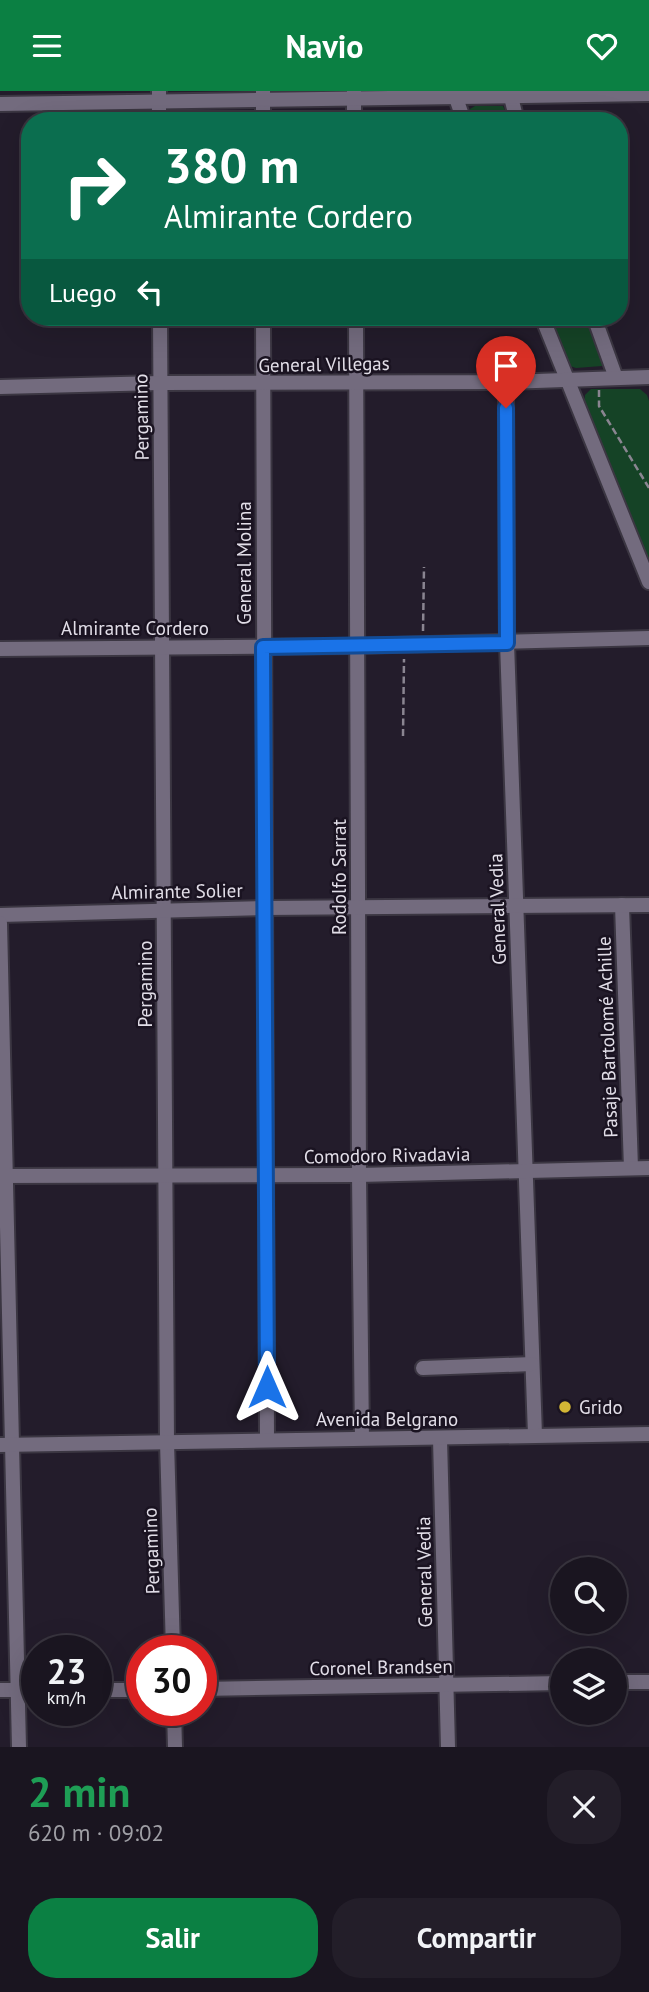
<!DOCTYPE html>
<html lang="es">
<head>
<meta charset="utf-8">
<style>
	body { margin:0; font-family:"PT Sans",sans-serif; background:#231e29; color:#f1f3f6; height:100vh; display:flex; flex-direction:column; font-size:26px; white-space:nowrap }
	* { box-sizing:border-box; margin:0 }
	p { font-size:23px; color:#9f9fa5 }
	.icon { flex:none; width:38px; height:38px; fill:none; stroke:currentColor; stroke-width:2; stroke-linecap:round; stroke-linejoin:round }
	.map { position:relative; height:1656px; overflow:hidden }
	.drawer { display:flex; flex-direction:column; background:#1a1520; flex:1 }
	.drawer>* { flex:none }
	.hud { position:absolute; left:21px; top:21px; width:607px; height:214px; border-radius:28px; box-shadow:0 7px 28px #0002,0 0 0 2px #38343e; background:#0b6e4f; color:#fff; overflow:hidden }
	.controls { position:absolute; left:550px; top:1466px; display:grid; gap:14px }
	.controls a { display:grid; place-items:center; width:77px; height:77px; border-radius:50%; background:#1a1520; box-shadow:0 7px 28px #0002,0 0 0 2px #38343e; font-size:35px }
	.speed { position:absolute; left:21px; top:1544px; display:flex; gap:14px; font-size:35px; font-weight:700; text-align:center }
	.speed>* { display:grid; place-content:center; width:91px; height:91px; border-radius:50%; background:#1a1520; box-shadow:0 7px 28px #0002,0 0 0 2px #38343e; line-height:1 }
	.speed small { font-size:18px; font-weight:400 }
	.speed .limit { border:10px solid #d22; background:#fff; color:#111 }
	.pin { position:absolute; display:grid; place-items:center; width:60px; height:60px; color:#fff; margin:-72px -30px; border-radius:50% 50% 50% 0; rotate:-45deg; box-shadow:0 0 7px #0007 }
	.pin .icon { rotate:45deg }
	.me { position:absolute; width:77px; margin:-38px; rotate:0deg; stroke-linejoin:round; filter:drop-shadow(0 0 5px #0008) }
	.turn { display:flex; align-items:center; gap:24px; height:147px; padding:0 28px; font-size:32px }
	.turn .icon { width:91px; height:91px; stroke-width:2.5 }
	.turn b { display:block; font-size:49px; line-height:60px }
	.then { display:flex; align-items:center; height:66px; padding:0 28px; background:#0003; gap:14px; font-size:26px }
	.round { display:grid; place-items:center; flex:none; width:74px; height:74px; border-radius:28px; background:#231e29 }
	.overview { display:flex; align-items:center; justify-content:space-between; height:119px; padding:0 28px }
	h1 { font-size:42px; font-weight:600; line-height:52px; color:#1e9e55 }
	.button { display:flex; gap:14px; margin-top:auto; padding:14px 28px }
	.button a { flex:1; height:80px; border-radius:28px; background:#0b8043; color:#fff; font-size:28px; font-weight:600; line-height:80px; text-align:center }
	.button a+a { background:#231e29; color:#f1f3f6 }
	header { display:flex; justify-content:space-between; align-items:center; height:91px; padding:0 28px; background:#0b8043; color:#fff; font-size:32px; font-weight:600 }
	.map>svg:first-child { display:block }
</style>
</head>
<body>
<header><svg class="icon" aria-label="menu" viewBox="0 0 24 24"><path d="M4 6h16M4 12h16M4 18h16"/></svg>Navio<svg class="icon" aria-label="heart" viewBox="0 0 24 24"><path d="M12 20l-8-8c-3-5 5-10 8-4 3-6 11-1 8 4z"/></svg></header>
<div class="map">
<svg width="649" height="1656" viewBox="0 0 649 1656">
	<rect width="100%" height="100%" fill="#231c2b"/>
	<g fill="#154326">
		<polygon points="475,15 503,15 510,30 471,30 470,18"/>
		<polygon points="551,226 588,226 605,269 602,275 576,277 570,275"/>
		<polygon points="591,298 640,298 647,304 649,310 649,476 584,314 585,304"/>
	</g>
	<g fill="none" stroke-linecap="round" stroke-linejoin="round">
		<defs>
			<g id="minor">
				<polyline points="159,0 159,30"/>
				<polyline points="263,0 263,30"/>
				<polyline points="354,0 354,30"/>
				<polyline points="511,6 517,30"/>
				<polyline points="456,7 464,30"/>
				<polyline points="0,13 649,3"/>
				<polyline points="160,226 167,1351 173,1559"/>
				<polyline points="263,226 267,1348"/>
				<polyline points="356,226 359,1084 362,1347"/>
				<polyline points="542,226 649,491"/>
				<polyline points="594,226 616,287"/>
				<polyline points="506,291 507,552 535,1344"/>
				<polyline points="0,296 160,292 506,291 649,286"/>
				<polyline points="0,558 357,555 649,547"/>
				<polyline points="622,814 631,1077"/>
				<polyline points="0,824 265,817 649,814"/>
				<polyline points="0,832 19,1656"/>
				<polyline points="0,1085 359,1084 649,1077"/>
				<polyline points="423,1277 532,1273"/>
				<polyline points="440,1348 448,1656"/>
				<polyline points="0,1354 649,1343"/>
				<polyline points="614,1591 649,1591"/>
				<polyline points="201,1598 562,1592"/>
				<polyline points="0,1599 37,1599"/>
				<polyline points="96,1599 142,1599"/>
				<polyline points="174,1619 175,1656"/>
			</g>
		</defs>
		<use href="#minor" stroke="#3b3642" stroke-width="18"/>
		<g stroke="#8a8591" stroke-width="2.5" stroke-dasharray="7 3.5" stroke-linecap="butt">
			<polyline points="599,299 599,315 649,397"/>
			<polyline points="423,540 424,476"/>
			<polyline points="403,645 404,568"/>
		</g>
		<use href="#minor" stroke="#736b7e" stroke-width="14"/>
	</g>
	<g fill="none" stroke-linecap="round" stroke-linejoin="round">
		<defs>
			<polyline id="route" points="267,1296 263,556 507,552 506,317"/>
		</defs>
		<use href="#route" stroke="#114b97" stroke-width="18"/>
		<use href="#route" stroke="#1a73e8" stroke-width="12"/>
	</g>
	<circle fill="#d3b635" stroke="#1a1321" stroke-width="2.5" cx="565" cy="1316" r="7"/>
	<g text-anchor="middle" dominant-baseline="central" stroke-width="5" stroke-linejoin="round" paint-order="stroke">
		<g font-size="19" fill="#e2dee8" stroke="#1a1321">
			<text transform="translate(324 273) rotate(-1)">General Villegas</text>
			<text transform="translate(141 326) rotate(-91)">Pergamino</text>
			<text transform="translate(244 472) rotate(-90)">General Molina</text>
			<text x="135" y="537">Almirante Cordero</text>
			<text transform="translate(339 786) rotate(-90)">Rodolfo Sarrat</text>
			<text transform="translate(177 800) rotate(-1)">Almirante Solier</text>
			<text transform="translate(497 818) rotate(-92)">General Vedia</text>
			<text transform="translate(145 893) rotate(-90)">Pergamino</text>
			<text transform="translate(607 946) rotate(-92)">Pasaje Bartolomé Achille</text>
			<text transform="translate(387 1064) rotate(-1)">Comodoro Rivadavia</text>
			<text x="387" y="1328">Avenida Belgrano</text>
			<text transform="translate(151 1460) rotate(-92)">Pergamino</text>
			<text transform="translate(424 1481) rotate(-91)">General Vedia</text>
			<text transform="translate(381 1576) rotate(-1)">Coronel Brandsen</text>
		</g>
		<g font-size="19" fill="#e2dee8" stroke="#1a1321" text-anchor="start">
			<text x="579" y="1316">Grido</text>
		</g>
	</g>
</svg>
<div class="controls">
<a><svg class="icon" aria-label="search" viewBox="0 0 24 24"><circle cx="10" cy="10" r="6"/><path d="M15 15l6 6"/></svg></a>
<a><svg class="icon" aria-label="layers" viewBox="0 0 24 24"><path d="M12 4l9 5-9 5-9-5zM3 14l9 5 9-5"/></svg></a>
</div>
<div class="speed"><div>23<small>km/h</small></div><div class="limit">30</div></div>
<div class="pin" style="left:506px;top:317px;background:#d93025"><svg class="icon" aria-label="arrive" viewBox="0 0 24 24"><path d="M6 21V4h12l-3 4 3 4H6"/></svg></div>
<svg class="me" style="left:267px;top:1296px" viewBox="-20 -20 40 40"><path d="M0-17L14 15 0 8-14 15z" fill="#1a73e8" stroke="#fff" stroke-width="4"/></svg>
<div class="hud">
<div class="turn"><svg class="icon" aria-label="right" viewBox="0 0 24 24"><path d="M7 20v-9h11M14 6l5 5-5 5"/></svg><div><b>380 m</b>Almirante Cordero</div></div>
<div class="then">Luego<svg class="icon" aria-label="left" viewBox="0 0 24 24"><path d="M17 20v-9H6M10 6l-5 5 5 5"/></svg></div>
</div>
</div>
<section class="drawer">
<div class="overview"><div><h1>2 min</h1><p>620 m · 09:02</p></div><a class="round"><svg class="icon" aria-label="close" viewBox="0 0 24 24"><path d="M6 6l12 12M18 6L6 18"/></svg></a></div>
<div class="button"><a>Salir</a><a>Compartir</a></div>
</section>
</body>
</html>
